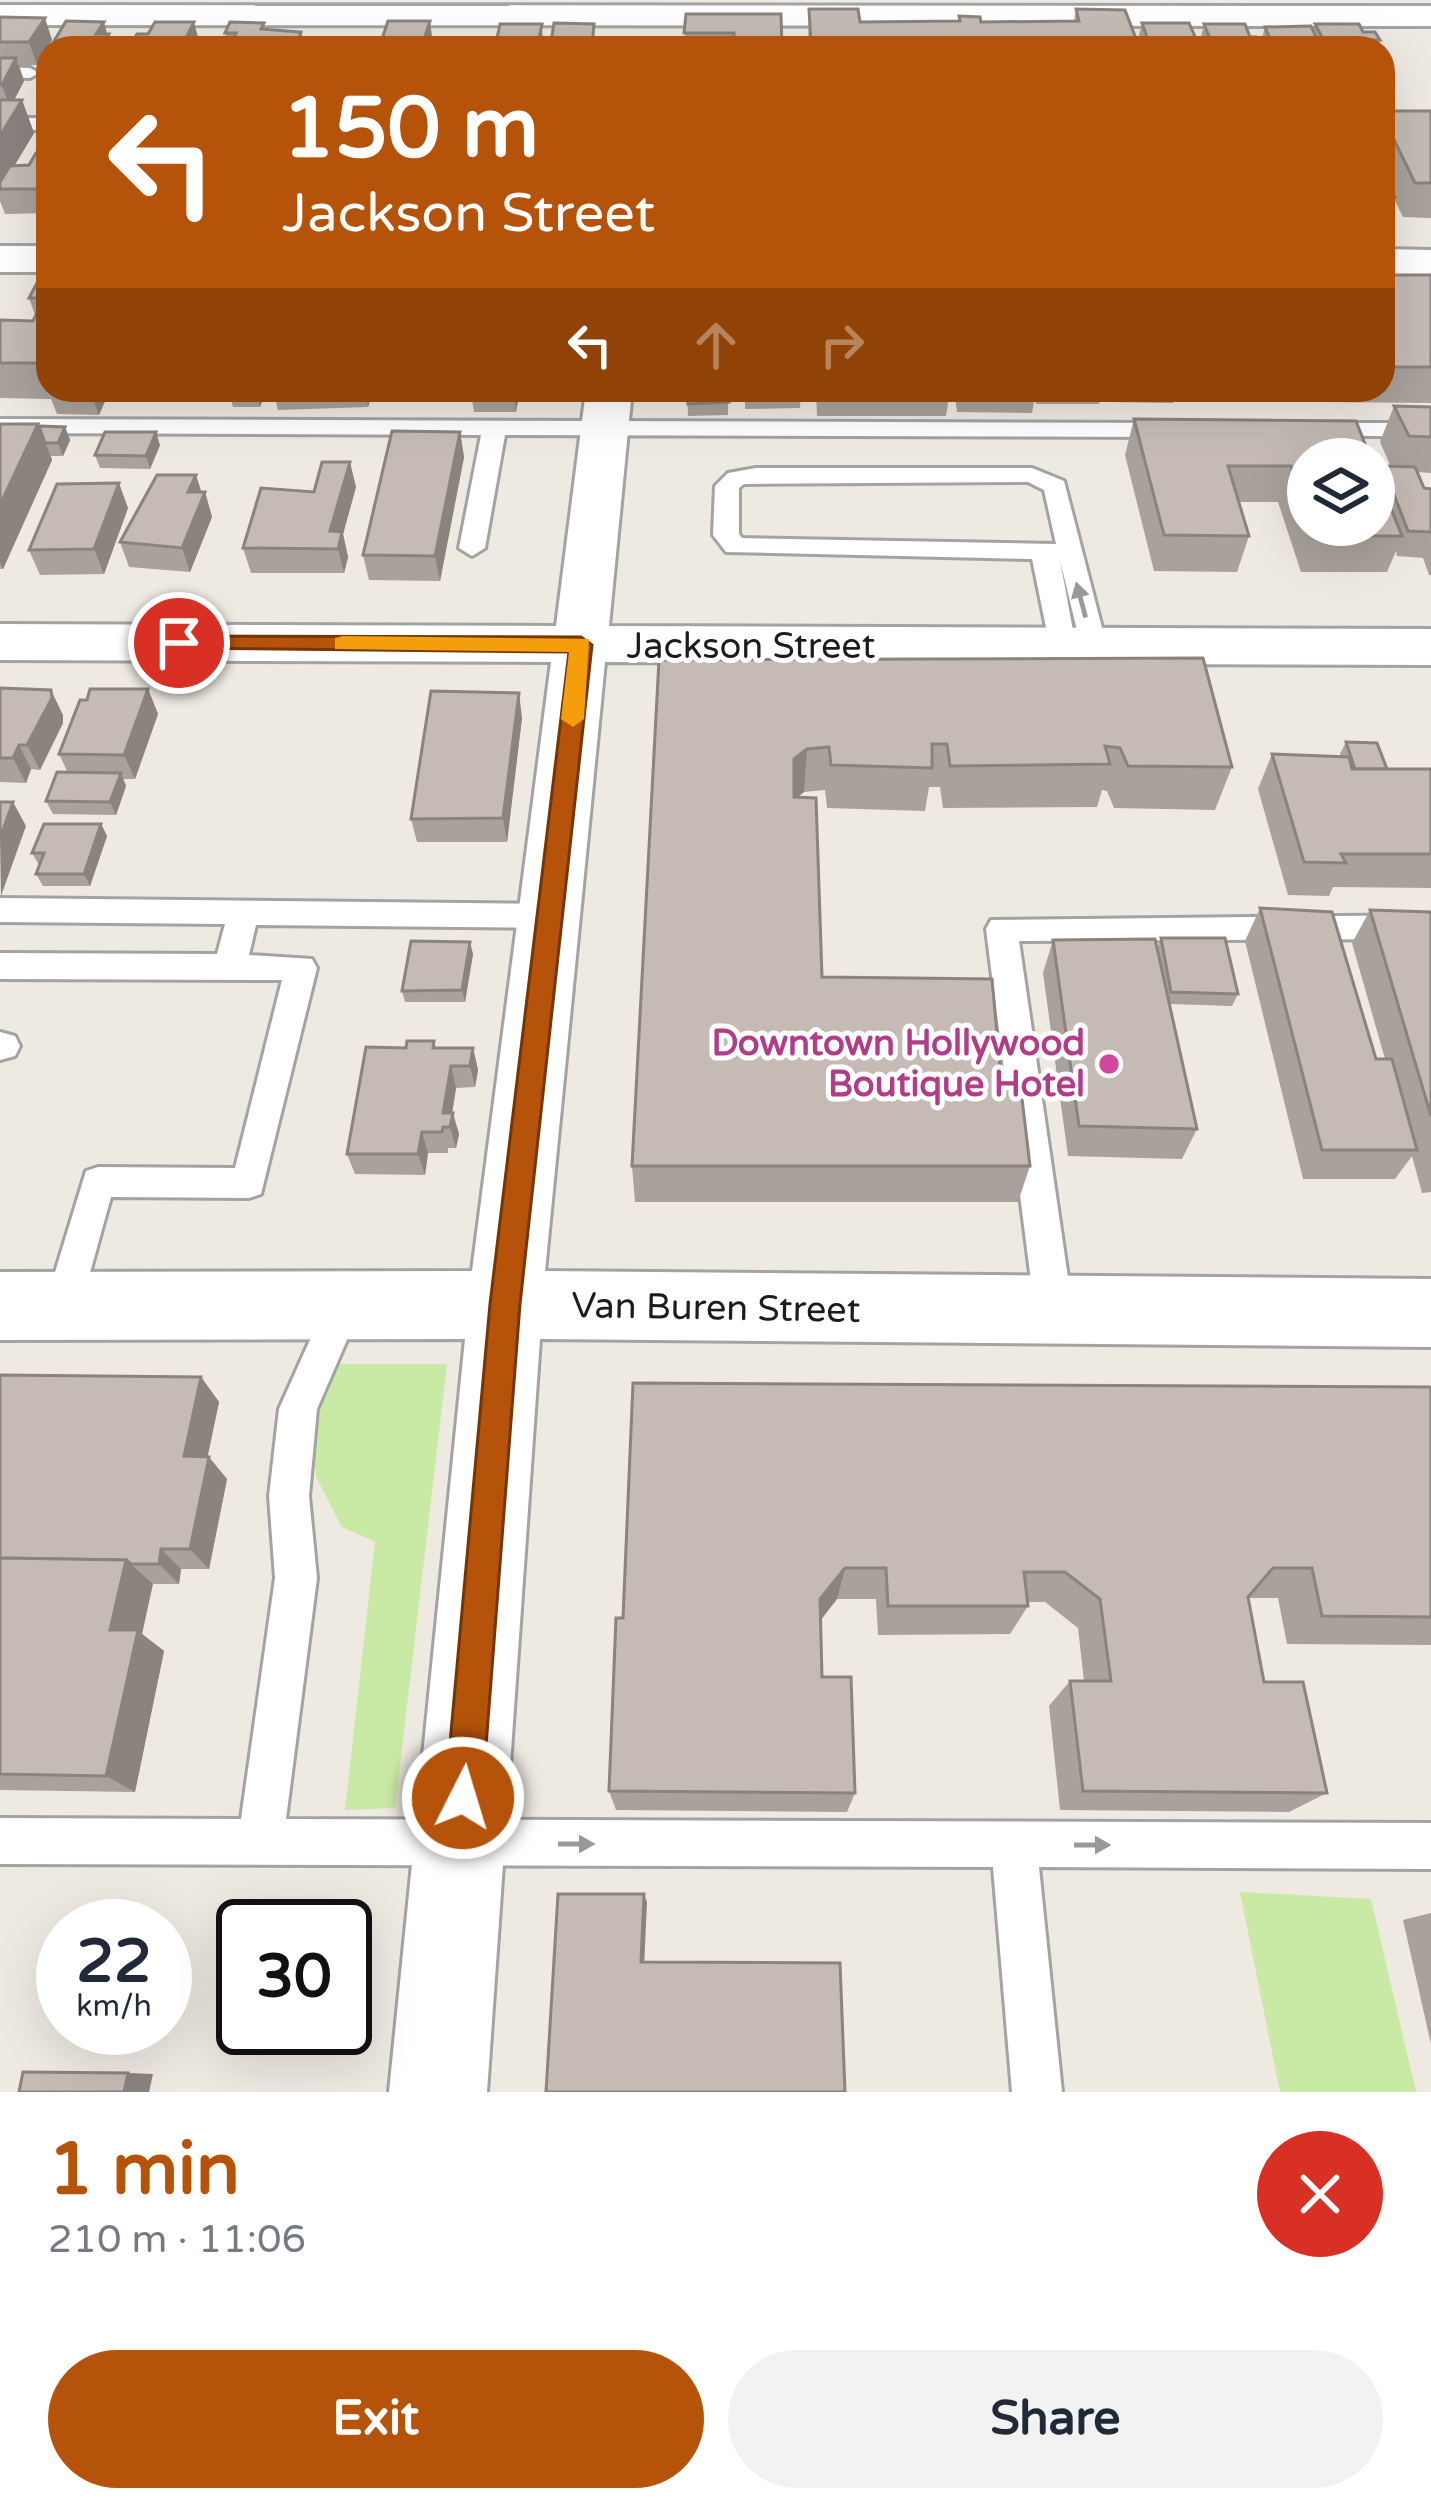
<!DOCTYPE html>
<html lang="en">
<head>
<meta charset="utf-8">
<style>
	body { margin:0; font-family:"Varela Round",sans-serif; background:#f2f2f3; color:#1f2937; height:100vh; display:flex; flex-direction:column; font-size:45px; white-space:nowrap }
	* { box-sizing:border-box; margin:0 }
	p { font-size:39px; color:#747a83 }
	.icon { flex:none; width:66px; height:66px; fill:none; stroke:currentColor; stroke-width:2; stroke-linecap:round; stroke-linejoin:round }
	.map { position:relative; height:2092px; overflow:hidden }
	.side { display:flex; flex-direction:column; background:#fff; flex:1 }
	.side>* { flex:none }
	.top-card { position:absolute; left:36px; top:36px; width:1359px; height:366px; border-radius:36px; box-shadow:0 12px 48px #0002; background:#b45309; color:#fff; overflow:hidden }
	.tools { position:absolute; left:1287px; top:438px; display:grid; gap:24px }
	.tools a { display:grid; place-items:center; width:108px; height:108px; border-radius:50%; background:#fff; box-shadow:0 12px 48px #0002; font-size:60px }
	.speed { position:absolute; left:36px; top:1899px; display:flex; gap:24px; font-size:60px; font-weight:700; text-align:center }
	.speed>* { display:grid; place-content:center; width:156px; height:156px; border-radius:50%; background:#fff; box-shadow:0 12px 48px #0002; line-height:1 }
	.speed small { font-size:30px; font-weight:400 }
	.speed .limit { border:6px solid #111; border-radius:18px; background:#fff; color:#111 }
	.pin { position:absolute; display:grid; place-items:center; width:102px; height:102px; color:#fff; margin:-51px; border:6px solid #fff; border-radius:50%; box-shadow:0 3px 12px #0007 }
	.me { position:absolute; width:132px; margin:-66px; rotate:5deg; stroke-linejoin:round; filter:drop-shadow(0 0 9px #0008) }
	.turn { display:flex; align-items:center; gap:42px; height:252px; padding:0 48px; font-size:54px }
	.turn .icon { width:156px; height:156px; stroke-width:2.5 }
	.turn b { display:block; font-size:84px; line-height:102px }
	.lanes { display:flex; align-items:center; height:114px; padding:0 48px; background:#0003; justify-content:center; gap:60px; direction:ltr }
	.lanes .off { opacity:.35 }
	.round { display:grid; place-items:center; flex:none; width:126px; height:126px; border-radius:63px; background:#f2f2f3 }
	.overview { display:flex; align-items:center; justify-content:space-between; height:204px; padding:0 48px }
	h1 { font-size:72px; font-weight:700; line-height:90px; color:#b45309 }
	.action { display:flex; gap:24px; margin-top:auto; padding:24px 48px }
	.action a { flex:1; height:138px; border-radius:72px; background:#b45309; color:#fff; font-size:48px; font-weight:700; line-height:138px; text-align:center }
	.action a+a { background:#f2f2f3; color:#1f2937 }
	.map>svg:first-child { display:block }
</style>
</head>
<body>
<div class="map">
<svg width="1431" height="2092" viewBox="0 0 1431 2092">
	<rect width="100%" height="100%" fill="#eee9e1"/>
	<g fill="#c9eaa4">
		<polygon points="335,1364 447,1364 395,1808 345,1810 375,1542 342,1527 316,1477 311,1412"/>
		<polygon points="1240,1892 1371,1899 1416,2092 1280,2092"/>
	</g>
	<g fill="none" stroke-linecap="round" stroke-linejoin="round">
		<defs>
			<g id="lane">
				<polygon points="0,67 30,68 39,73 30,78 0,77"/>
				<rect x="0" y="118" width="48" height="12"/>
				<polygon points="0,419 1177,423 1189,430 1177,437 505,435 485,548 472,556 459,548 481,435 0,433"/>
				<polygon points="1319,423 1431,423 1431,437 1311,435 1307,430"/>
				<path d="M756 468H1032L1064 481 1107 647 1094 656 1081 647 1060 560 1076 647 1063 656 1050 647 1032 559 726 552 713 535 715 486 728 473ZM1028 482 1044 490 1056 544 742 538 739 534V488L744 484Z"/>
				<polygon points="0,898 551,904 562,908 567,916 562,924 551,928 256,925 249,955 312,959 317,968 261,1194 249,1198 111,1197 81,1305 76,1317 63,1322 50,1317 45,1305 86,1171 98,1167 235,1168 282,980 0,979 0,953 217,954 225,924 0,922"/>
				<polygon points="1431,915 1431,939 1019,941 1073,1312 1067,1324 1054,1329 1041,1324 1035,1312 986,929 991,920"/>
				<polygon points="0,1032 15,1036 20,1046 15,1056 0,1060"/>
				<polygon points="344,1288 357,1293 362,1305 317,1409 309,1496 317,1578 286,1819 1431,1823 1431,1869 1039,1867 1062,2092 1012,2092 993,1867 0,1864 0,1818 241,1819 275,1578 269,1496 279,1409 331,1293"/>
			</g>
			<g id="street">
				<polygon points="0,5 1431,6 1431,26 0,25"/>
				<rect x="0" y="246" width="48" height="26"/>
				<polygon points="1383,249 1431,250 1431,276 1383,275"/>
				<polygon points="586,390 632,390 609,626 1431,629 1431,665 605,662 545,1271 1431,1279 1431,1347 540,1339 487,2092 389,2092 465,1339 0,1340 0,1272 472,1271 551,662 0,660 0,624 556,626"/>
			</g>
		</defs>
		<use href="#lane" stroke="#a3a3a3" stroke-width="6"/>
		<use href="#street" stroke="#a3a3a3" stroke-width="6"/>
		<use href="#lane" fill="#fff" fill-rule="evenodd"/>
		<use href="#street" fill="#fff" fill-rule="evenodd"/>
	</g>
	<g fill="#a9a19b">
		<polygon points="809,9 860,22 1074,21 1076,9 1137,43 1142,23 1199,46 1204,24 1250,37 1260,46 1265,27 1313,31 1315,24 1363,32 1380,40 1378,48 1138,48 1137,46 1137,48 808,48"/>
		<polygon points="686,14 782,48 685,48"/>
		<polygon points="0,17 52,40 37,65 19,65 24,81 14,100 22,100 34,133 15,165 29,165 48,153 48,213 5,214 0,201"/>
		<polygon points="264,23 265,29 301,32 304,48 229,48 225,33"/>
		<polygon points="48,51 48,83 41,62"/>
		<polygon points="1383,111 1431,111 1431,218 1403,217 1394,199 1386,222 1383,222 1383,179 1390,190 1383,175"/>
		<polygon points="48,270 48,390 110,390 99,415 57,414 51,399 0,398 0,320 33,321 35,315 29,298"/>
		<polygon points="1383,275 1431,275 1431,403 1197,401 1193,390 1383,390"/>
		<polygon points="111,390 138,390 134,399 114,399"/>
		<polygon points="231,390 266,390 260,407 233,407 229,394"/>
		<polygon points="273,390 373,390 368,407 278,410"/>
		<polygon points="520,390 516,412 474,412 472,399"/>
		<polygon points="687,390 728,390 728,415 688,416"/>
		<polygon points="745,390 801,390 800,408 745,409"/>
		<polygon points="816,390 950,390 946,416 817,416"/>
		<polygon points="954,390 1102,390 1099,404 1036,404 1035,397 1032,413 957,412"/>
		<polygon points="1107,390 1176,390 1173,403 1110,402"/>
		<polygon points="1394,406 1431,407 1431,473 1417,472 1424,488 1431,489 1431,575 1429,575 1423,558 1397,556 1396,551 1387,572 1301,572 1278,502 1238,502 1249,536 1237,572 1154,571 1125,455 1134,419 1308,459 1308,525 1374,525 1379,478 1383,466 1391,467 1380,442"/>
		<polygon points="0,424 65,427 70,440 63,456 51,456 52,460 3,569 0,569"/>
		<polygon points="460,432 464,457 440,581 369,580 363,555"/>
		<polygon points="160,445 150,469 100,468 95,455"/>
		<polygon points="196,475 201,492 205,492 212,517 190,572 129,567 120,542"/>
		<polygon points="356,487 343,534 348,557 344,573 251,573 243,548 314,492"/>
		<polygon points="128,508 104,574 40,575 29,550"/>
		<polygon points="659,660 1232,767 1215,810 1114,808 1107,791 1102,790 1097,807 943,808 940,787 929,787 925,811 827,808 825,790 804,792 798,797 822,977 1002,1089 1030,1166 1018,1202 635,1202 632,1166"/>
		<polygon points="0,688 63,715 63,723 40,770 31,769 26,783 0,782"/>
		<polygon points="148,689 158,714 135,779 123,779 126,786 116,815 53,814 46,801 68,773 59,754 87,700"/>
		<polygon points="522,718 507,842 417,842 411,819"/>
		<polygon points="1346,742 1387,769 1431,769 1431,888 1333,887 1329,896 1288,895 1258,789 1272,754 1341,757 1340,754"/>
		<polygon points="101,824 107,836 90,886 43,886 36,874 39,865 32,853"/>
		<polygon points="1260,908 1376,1059 1385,1059 1352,943 1370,910 1431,912 1431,1192 1422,1193 1412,1156 1395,1179 1303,1179 1245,941"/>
		<polygon points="1161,938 1238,994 1232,1006 1169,1004 1197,1129 1182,1159 1068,1156 1043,973 1053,940 1157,949"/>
		<polygon points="473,954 465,1002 405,1002 402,991"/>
		<polygon points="434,1041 436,1048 473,1048 478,1070 475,1087 456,1088 452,1113 459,1134 456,1148 448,1148 448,1153 428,1153 425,1175 355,1174 347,1154 406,1048"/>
		<polygon points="0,1375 201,1377 219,1402 207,1457 227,1479 209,1569 181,1569 179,1584 152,1584 142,1634 164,1651 135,1792 0,1790"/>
		<polygon points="1431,1387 1431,1645 1287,1644 1278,1598 1248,1598 1264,1682 1327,1793 1289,1812 1060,1810 1049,1706 1070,1681 1084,1681 1078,1628 1045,1602 1028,1602 1028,1606 1010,1634 878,1635 876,1599 837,1599 821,1620 822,1677 855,1793 847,1812 616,1810 609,1791 623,1618"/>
		<polygon points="1431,1913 1431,2044 1403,1920"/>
	</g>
	<g fill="#8a837e">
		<polygon points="45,18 52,40 37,65 29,42"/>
		<polygon points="430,21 433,44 431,48 421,48"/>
		<polygon points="104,22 108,37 109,34 113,48 101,48 96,34"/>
		<polygon points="194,22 200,45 199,48 181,48"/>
		<polygon points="542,24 543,48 537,48"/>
		<polygon points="301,32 304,48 298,48 297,43"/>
		<polygon points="16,58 24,81 10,108 2,85"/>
		<polygon points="22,100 34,133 0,189 0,136"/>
		<polygon points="90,390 110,390 99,415"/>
		<polygon points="258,390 266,390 260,407 257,395"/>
		<polygon points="365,390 373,390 368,407"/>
		<polygon points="516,390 520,390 516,412 515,399"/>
		<polygon points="38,424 52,460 3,569 0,562 0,505"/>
		<polygon points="65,427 70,440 63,456 58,443"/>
		<polygon points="156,432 160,445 150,469 146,456"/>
		<polygon points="460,432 464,457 440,581 435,556"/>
		<polygon points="350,462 356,487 343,534 348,557 344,573 338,549 330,531"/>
		<polygon points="196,475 203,497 205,492 212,517 190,572 182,548 188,492"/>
		<polygon points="119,483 128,508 104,574 94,549"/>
		<polygon points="148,689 158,714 135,779 124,755"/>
		<polygon points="51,690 63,715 63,723 40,770 27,745"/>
		<polygon points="519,693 522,718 507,842 503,818"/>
		<polygon points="19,745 31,769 26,783 13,758"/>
		<polygon points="807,749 804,792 791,802 794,759"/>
		<polygon points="121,773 126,786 116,815 110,802"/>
		<polygon points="13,802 26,826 1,896 0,838"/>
		<polygon points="101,824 107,836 90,886 84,874"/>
		<polygon points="470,942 473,954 465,1002 462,990"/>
		<polygon points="473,1048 478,1070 475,1087 470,1066"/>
		<polygon points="451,1066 456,1088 450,1127 443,1113"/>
		<polygon points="453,1113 459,1134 456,1148 450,1127"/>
		<polygon points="422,1132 428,1153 425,1175 418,1154"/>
		<polygon points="201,1377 219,1402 203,1479 184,1456"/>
		<polygon points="209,1457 227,1479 209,1569 190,1549"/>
		<polygon points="161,1549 181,1569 179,1584 159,1564"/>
		<polygon points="126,1560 153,1584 142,1634 164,1651 135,1792 106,1776 110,1630"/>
		<polygon points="845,1568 837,1599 814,1628 820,1599"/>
		<polygon points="644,1894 647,1902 644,1968 641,1962"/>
		<polygon points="128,2073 153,2074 149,2092 124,2092"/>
	</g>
	<g fill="#c5bbb4" stroke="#8a837e" stroke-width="3">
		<polygon points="809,9 858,9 860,22 960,21 959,16 980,17 981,22 1079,21 1076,9 1125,10 1138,44 811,43"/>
		<polygon points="686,14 781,14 782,48 734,48 734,33 684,33"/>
		<polygon points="0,17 45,18 29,42 0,42"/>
		<polygon points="66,21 104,22 96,34 109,34 102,48 50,48"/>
		<polygon points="388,21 430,21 421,48 379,48"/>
		<polygon points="155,22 194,22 181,48 129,48 137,34 148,34"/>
		<polygon points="230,22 264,23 261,29 301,32 297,43 278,43 276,48 237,48 240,41 233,41 236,33 225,33"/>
		<polygon points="554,23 594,24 592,48 550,48"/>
		<polygon points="1142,23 1189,23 1200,48 1151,48"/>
		<polygon points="500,24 542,24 537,48 495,48"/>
		<polygon points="1204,24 1245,24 1250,37 1256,37 1261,48 1214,48"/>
		<polygon points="1315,24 1359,24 1363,32 1375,32 1380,40 1369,40 1373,48 1328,48"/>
		<polygon points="1311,26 1321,48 1274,48 1265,27"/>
		<polygon points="0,58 16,58 2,85 0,85"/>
		<polygon points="0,100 22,100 0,136"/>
		<polygon points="1383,111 1431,111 1431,183 1415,183 1383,117"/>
		<polygon points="36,153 48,153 48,184 44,189 0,189 0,182 10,166 29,165"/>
		<polygon points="1383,179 1395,197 1383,197"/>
		<polygon points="44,270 48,270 48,363 0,363 0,320 33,321 44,298 29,298"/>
		<rect x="1383" y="275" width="48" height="92"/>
		<polygon points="231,390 258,390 257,395 229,394"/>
		<polygon points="474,390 516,390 515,399 472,399"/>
		<polygon points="688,390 728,390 729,402 688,404"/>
		<rect x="745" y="390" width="56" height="6"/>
		<polygon points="1394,406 1431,407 1431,437 1409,436"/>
		<polygon points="1134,419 1356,421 1371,459 1308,459 1308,517 1291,466 1228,466 1249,536 1164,535"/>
		<polygon points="0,424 38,424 0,505"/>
		<polygon points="39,426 65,427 58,443 45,443"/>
		<polygon points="392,431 460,432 435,556 363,555"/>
		<polygon points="105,432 156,432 146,456 95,455"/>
		<polygon points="322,462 350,462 330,531 342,532 338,549 243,548 261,488 314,492"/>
		<polygon points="1374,466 1402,536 1315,536 1311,525 1374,525"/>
		<polygon points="1383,466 1415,467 1424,488 1431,489 1431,532 1408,531"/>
		<polygon points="157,475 196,475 188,492 205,492 182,548 120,542"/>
		<polygon points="119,483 94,549 29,550 57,484"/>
		<polygon points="1203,658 1232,767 1128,766 1120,748 1105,746 1110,764 950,766 947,744 932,744 932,768 831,765 829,747 807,749 794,759 794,797 816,798 822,977 992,979 1002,1089 1021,1090 1030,1166 632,1166 659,660"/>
		<polygon points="0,688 51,690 52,698 27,745 19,745 13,758 0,758"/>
		<polygon points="90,689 148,689 124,755 59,754 80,700 87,700"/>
		<polygon points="431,691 519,693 503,818 411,819"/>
		<polygon points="1346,742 1377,743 1387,769 1355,769"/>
		<polygon points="1272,754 1349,757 1352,769 1431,769 1431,854 1341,854 1346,863 1304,862"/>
		<polygon points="57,772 121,773 110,802 46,801"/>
		<polygon points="0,802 13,802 0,838"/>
		<polygon points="44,824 101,824 84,874 36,874 44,853 32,853"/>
		<polygon points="1260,908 1332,912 1376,1059 1392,1059 1417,1150 1322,1150"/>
		<polygon points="1370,910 1431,912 1431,1116"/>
		<polygon points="1161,938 1225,938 1238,994 1171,992"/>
		<polygon points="1155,939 1197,1129 1079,1126 1053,940"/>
		<polygon points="411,941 470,942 462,990 402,991"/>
		<polygon points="407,1041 434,1041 433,1048 473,1048 470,1066 451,1066 443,1113 453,1113 450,1127 443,1127 442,1132 422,1132 418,1154 347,1154 366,1047 406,1048"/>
		<polygon points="0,1375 201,1377 184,1456 209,1457 190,1549 161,1549 159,1564 131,1564 126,1560 0,1558"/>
		<polygon points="633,1383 1431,1387 1431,1617 1322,1616 1312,1568 1273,1568 1248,1597 1264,1682 1303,1682 1327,1793 1083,1791 1070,1681 1111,1681 1100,1599 1065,1572 1024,1572 1028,1606 888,1606 886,1568 845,1568 820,1599 822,1677 851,1677 855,1793 609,1791 616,1618 623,1618"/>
		<polygon points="0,1558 126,1560 110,1630 138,1630 106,1776 0,1774"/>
		<polygon points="558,1894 644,1894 641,1962 840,1963 845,2092 546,2092"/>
		<polygon points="23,2072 128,2073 124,2092 19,2092"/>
	</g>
	<defs><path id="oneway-solid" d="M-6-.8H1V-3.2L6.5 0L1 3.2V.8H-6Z" transform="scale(3)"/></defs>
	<g fill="#999">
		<use href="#oneway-solid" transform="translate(1081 600) rotate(-105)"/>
		<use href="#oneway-solid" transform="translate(576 1844)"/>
		<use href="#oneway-solid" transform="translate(1092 1845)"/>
	</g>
	<polygon fill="#b45309" stroke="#753606" stroke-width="3" points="179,636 581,637 592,645 520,1304 482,1798 476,1811 463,1816 450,1811 445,1798 490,1304 569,652 171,648 171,638"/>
	<polygon fill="#f59e0b" points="343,636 589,639 584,719 573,727 561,719 569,652 335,649 335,638"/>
	<circle fill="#d1479c" stroke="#fff" stroke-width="4.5" cx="1109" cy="1064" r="12"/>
	<g text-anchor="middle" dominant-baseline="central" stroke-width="10" stroke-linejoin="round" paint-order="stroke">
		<g font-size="36" fill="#1c1c1c" stroke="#fff">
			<text x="751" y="646">Jackson Street</text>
			<text transform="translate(716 1308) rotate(1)">Van Buren Street</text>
		</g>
		<g font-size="36" font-weight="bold" fill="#b23c85" stroke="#fff" text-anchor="end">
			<text x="1085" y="1043">Downtown Hollywood<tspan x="1085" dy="41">Boutique Hotel</tspan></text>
		</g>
	</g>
</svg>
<div class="tools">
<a><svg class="icon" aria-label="layers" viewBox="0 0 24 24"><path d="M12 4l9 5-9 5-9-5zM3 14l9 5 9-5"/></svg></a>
</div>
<div class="speed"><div>22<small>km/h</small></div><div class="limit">30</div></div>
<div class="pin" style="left:179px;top:643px;background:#d93025"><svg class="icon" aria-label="arrive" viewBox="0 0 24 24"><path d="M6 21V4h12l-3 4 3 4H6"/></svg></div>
<svg class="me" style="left:463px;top:1798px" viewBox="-20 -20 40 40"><circle r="17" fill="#b45309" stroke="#fff" stroke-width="3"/><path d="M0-11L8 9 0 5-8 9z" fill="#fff"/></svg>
<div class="top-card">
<div class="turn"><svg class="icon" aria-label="left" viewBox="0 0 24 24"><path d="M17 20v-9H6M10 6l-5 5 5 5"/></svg><div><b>150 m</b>Jackson Street</div></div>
<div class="lanes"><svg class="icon" aria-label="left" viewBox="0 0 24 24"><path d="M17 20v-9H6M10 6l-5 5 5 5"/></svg><svg class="icon off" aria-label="ahead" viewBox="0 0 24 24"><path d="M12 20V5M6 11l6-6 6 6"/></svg><svg class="icon off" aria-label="right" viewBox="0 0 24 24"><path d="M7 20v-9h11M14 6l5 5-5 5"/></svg></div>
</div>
</div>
<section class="side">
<div class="overview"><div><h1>1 min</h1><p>210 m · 11:06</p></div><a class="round" style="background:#d93025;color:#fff"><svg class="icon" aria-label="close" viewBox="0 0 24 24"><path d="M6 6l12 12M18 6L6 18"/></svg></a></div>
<div class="action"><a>Exit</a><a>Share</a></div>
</section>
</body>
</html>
